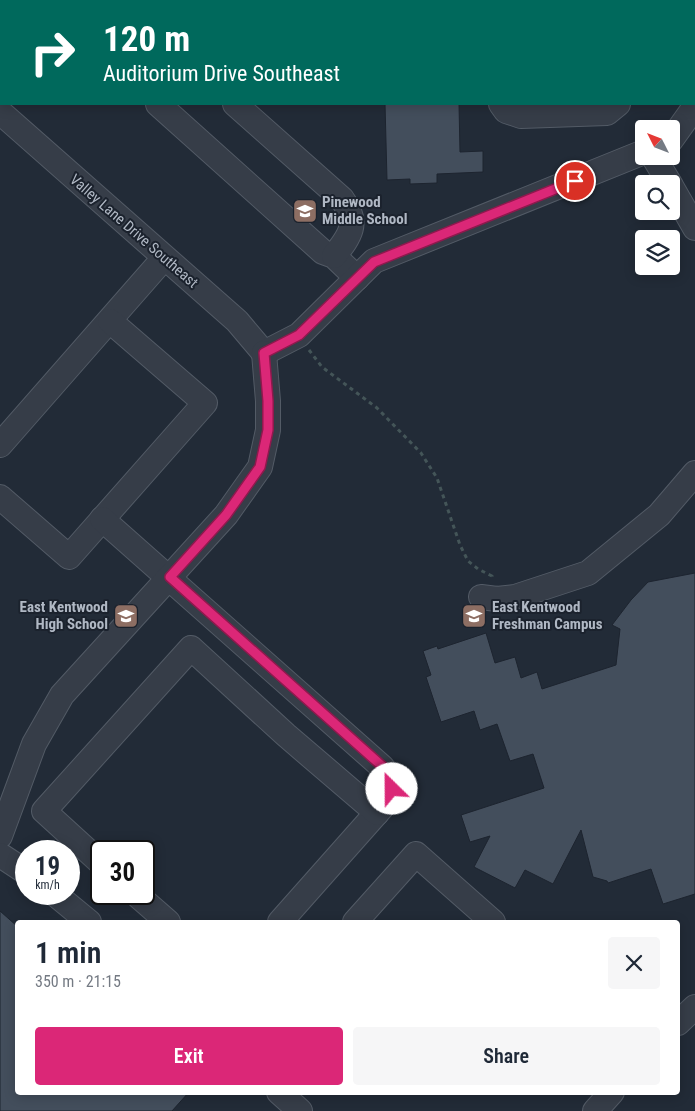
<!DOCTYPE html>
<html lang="en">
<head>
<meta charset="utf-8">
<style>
	body { margin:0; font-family:"Roboto Condensed",sans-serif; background:#f6f6f7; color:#1f2937; height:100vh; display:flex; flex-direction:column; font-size:19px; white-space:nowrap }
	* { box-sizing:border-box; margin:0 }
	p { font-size:16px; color:#747a83 }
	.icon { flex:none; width:28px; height:28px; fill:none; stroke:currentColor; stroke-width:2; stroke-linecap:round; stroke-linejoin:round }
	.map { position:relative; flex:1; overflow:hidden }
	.drawer { position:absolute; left:15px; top:920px; width:665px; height:175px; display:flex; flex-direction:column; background:#fff; border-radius:5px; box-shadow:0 2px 12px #0003 }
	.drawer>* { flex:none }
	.guide { position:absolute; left:0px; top:0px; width:695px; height:105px; box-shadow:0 2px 12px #0003; background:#00695c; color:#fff; overflow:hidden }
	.needle { width:32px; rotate:312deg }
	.controls { position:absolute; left:635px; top:120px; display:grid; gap:10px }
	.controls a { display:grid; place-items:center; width:45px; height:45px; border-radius:5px; background:#fff; box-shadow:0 2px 12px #0003; font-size:25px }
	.speed { position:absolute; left:15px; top:840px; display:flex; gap:10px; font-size:25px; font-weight:700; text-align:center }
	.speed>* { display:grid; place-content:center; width:65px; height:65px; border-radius:50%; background:#fff; box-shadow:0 2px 12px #0003; line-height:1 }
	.speed small { font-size:12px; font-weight:400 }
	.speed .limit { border:2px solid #111; border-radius:8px; background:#fff; color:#111 }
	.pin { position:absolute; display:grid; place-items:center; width:42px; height:42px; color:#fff; margin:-21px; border:2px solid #fff; border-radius:50%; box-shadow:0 1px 5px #0007 }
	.me { position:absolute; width:55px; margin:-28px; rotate:337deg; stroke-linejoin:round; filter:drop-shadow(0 0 4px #0008) }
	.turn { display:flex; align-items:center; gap:18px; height:105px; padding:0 20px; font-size:22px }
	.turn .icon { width:65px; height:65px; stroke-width:2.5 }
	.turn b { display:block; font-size:35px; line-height:42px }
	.round { display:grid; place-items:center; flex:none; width:52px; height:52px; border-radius:5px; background:#f6f6f7 }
	.headline { display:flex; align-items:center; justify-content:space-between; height:85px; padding:0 20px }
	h1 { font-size:30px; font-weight:600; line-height:38px }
	.action { display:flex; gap:10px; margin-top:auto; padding:10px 20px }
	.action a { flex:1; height:58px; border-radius:5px; background:#db2777; color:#fff; font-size:20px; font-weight:600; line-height:58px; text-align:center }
	.action a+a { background:#f6f6f7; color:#1f2937 }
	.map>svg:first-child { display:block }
</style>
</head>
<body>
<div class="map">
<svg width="695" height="1111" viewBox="0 0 695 1111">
	<rect width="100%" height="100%" fill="#222b37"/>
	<g fill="#434e5c" stroke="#1d242f">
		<polygon points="385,104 459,104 460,152 483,151 483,172 437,174 437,183 410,184 410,179 387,180"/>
		<polygon points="695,573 695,894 663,904 651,869 608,883 607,881 593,877 581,830 553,884 525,870 515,888 474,867 490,836 470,842 461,815 544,788 533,754 510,761 497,724 480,730 474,711 441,722 426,677 431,675 423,651 437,646 438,649 486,633 495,663 515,657 521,678 537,672 542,689 616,665 620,629 612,625 631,600 648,582"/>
		<polygon points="0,911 18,927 18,1092 189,1092 172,1111 0,1111"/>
	</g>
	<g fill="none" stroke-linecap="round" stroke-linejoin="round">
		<defs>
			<g id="minor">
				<polyline points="85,1 86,0"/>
				<polyline points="162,1 162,0"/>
				<polyline points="694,47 695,47"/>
				<polyline points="158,104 323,252 334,256 357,278"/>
				<path d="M235 104 342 199C360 223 350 236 334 256"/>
				<polyline points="501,104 506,111 521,116 607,113 618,104"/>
				<polyline points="0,112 237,321 264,353"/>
				<polyline points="671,140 691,112 695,103"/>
				<polyline points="653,156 670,184"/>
				<polyline points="671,186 695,228"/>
				<polyline points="264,353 299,335 374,261 644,152"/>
				<polyline points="0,445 164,258"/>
				<polyline points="0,497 69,557 205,403 110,321"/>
				<path d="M102 519 382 767C395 783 395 789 382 807L280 922"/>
				<polyline points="481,597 497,599 515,597 588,573 659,515 695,473"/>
				<polyline points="0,836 34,744 62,695 226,515 260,467 268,430 268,401 264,353"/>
				<polyline points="0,855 26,872"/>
				<polyline points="101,863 44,811 191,648 286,735 377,813"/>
				<polyline points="55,894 89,922"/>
				<polyline points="136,894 168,922"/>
				<polyline points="355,922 416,854 493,922"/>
				<polyline points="678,1023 695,1007"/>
				<polyline points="279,1092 300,1111"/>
				<polyline points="595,1111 612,1092"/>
			</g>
		</defs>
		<use href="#minor" stroke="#535b66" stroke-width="26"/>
		<polyline stroke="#445558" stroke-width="3" stroke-dasharray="4 4" stroke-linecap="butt" points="309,350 322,367 377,408 421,453 437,478 460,545 468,561 478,569 492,576 490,579"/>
		<use href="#minor" stroke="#363d48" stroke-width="24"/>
	</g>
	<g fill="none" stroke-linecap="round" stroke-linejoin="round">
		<defs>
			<polyline id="route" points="392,789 392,779 382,766 170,577 226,515 260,467 268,430 268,401 264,353 299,335 374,262 575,181"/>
		</defs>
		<use href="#route" stroke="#8e194d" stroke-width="12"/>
		<use href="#route" stroke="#db2777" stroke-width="9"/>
	</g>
	<defs>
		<symbol id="school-square" viewBox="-11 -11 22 22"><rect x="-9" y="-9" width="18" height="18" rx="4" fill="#8d6e63" stroke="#1b222d"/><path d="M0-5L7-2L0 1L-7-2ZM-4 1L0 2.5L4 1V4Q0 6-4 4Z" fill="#fff"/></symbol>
	</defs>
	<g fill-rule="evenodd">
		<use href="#school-square" x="291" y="197" width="28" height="28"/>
		<use href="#school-square" x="112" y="602" width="28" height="28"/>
		<use href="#school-square" x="460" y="602" width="28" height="28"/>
	</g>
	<g text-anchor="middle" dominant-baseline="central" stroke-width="4" stroke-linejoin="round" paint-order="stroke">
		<g font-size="15" font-weight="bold" fill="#b0b8c4" stroke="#1b222d" text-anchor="start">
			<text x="322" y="202">Pinewood<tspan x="322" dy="17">Middle School</tspan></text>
			<text x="108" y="607" text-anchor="end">East Kentwood<tspan x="108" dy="17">High School</tspan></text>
			<text x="492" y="607">East Kentwood<tspan x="492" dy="17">Freshman Campus</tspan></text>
		</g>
		<g font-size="15" fill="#b0b8c4" stroke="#1b222d">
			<text transform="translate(134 231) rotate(41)">Valley Lane Drive Southeast</text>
		</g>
	</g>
</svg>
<div class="controls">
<a><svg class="needle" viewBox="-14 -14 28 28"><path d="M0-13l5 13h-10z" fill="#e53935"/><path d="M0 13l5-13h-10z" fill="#747a83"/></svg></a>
<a><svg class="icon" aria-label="search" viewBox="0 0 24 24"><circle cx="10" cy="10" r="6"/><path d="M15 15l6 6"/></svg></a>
<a><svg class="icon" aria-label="layers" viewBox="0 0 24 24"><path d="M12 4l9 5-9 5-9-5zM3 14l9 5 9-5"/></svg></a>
</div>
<div class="speed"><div>19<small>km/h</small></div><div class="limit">30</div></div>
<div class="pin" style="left:575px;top:181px;background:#d93025"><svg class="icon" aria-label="arrive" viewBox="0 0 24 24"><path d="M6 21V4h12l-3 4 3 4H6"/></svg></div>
<svg class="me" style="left:392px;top:789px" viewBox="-20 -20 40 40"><circle r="19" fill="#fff"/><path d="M0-13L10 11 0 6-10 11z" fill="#db2777"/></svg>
<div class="guide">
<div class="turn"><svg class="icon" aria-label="right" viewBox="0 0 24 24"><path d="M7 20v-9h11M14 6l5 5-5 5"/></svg><div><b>120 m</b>Auditorium Drive Southeast</div></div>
</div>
<section class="drawer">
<div class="headline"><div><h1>1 min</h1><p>350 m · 21:15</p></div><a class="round"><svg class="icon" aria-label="close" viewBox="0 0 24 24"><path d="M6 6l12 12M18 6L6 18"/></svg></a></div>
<div class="action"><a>Exit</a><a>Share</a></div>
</section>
</div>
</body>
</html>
